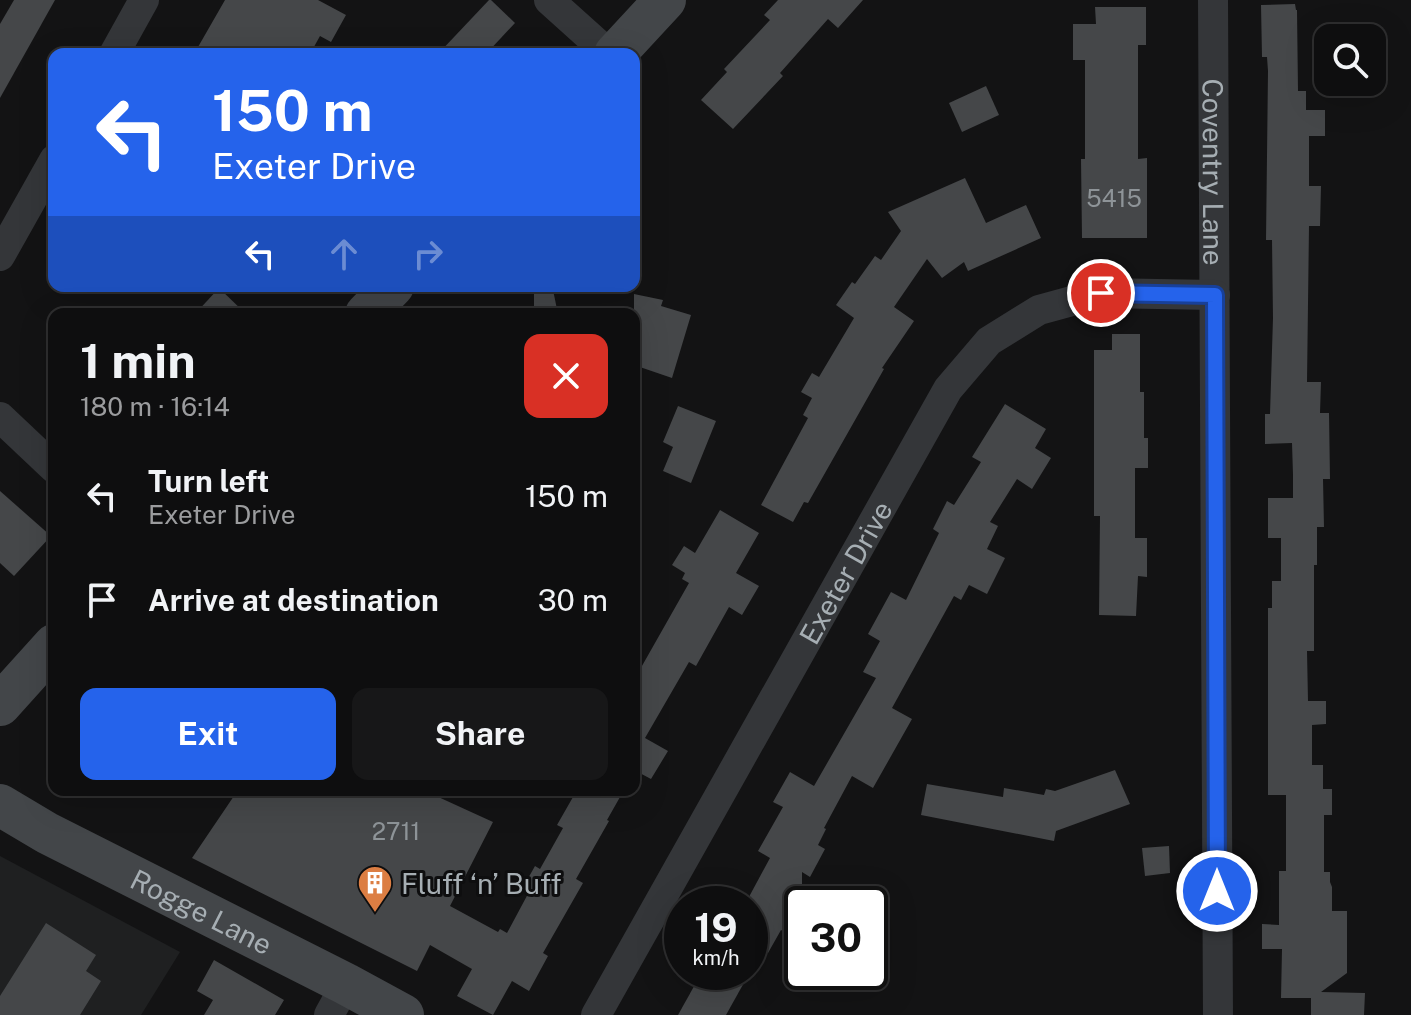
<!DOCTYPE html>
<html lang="en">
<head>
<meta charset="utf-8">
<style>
	body { margin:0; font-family:"Public Sans",sans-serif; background:#171718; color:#f1f3f6; height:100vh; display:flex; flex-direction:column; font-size:30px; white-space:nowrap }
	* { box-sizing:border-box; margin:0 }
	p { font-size:26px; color:#9b9c9e }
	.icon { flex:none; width:44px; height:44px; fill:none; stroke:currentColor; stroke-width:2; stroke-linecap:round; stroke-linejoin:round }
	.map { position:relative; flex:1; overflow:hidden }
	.panel { position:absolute; left:48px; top:308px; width:592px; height:488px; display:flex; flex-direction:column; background:#0e0e0f; border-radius:16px; box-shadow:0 8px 32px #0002,0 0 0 2px #2e2e2f }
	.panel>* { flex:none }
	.banner { position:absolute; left:48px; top:48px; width:592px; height:244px; border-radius:16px; box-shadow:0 8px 32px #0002,0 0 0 2px #2e2e2f; background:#2563eb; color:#fff; overflow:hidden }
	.tools { position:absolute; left:1314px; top:24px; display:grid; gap:16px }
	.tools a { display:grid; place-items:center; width:72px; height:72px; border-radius:16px; background:#0e0e0f; box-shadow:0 8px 32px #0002,0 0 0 2px #2e2e2f; font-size:40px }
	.speed { position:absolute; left:664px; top:886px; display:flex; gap:16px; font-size:40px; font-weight:700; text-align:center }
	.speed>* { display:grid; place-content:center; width:104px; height:104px; border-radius:50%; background:#0e0e0f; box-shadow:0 8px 32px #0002,0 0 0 2px #2e2e2f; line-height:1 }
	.speed small { font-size:20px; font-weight:400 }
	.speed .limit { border:4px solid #111; border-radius:12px; background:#fff; color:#111 }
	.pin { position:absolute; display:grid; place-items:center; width:68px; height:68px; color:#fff; margin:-34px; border:4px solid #fff; border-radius:50%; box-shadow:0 2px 8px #0007 }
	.me { position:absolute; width:88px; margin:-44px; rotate:0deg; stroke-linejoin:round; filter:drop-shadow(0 0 6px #0008) }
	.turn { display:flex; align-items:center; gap:28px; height:168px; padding:0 32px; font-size:36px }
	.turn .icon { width:104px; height:104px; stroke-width:2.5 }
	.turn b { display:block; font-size:56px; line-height:68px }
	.lanes { display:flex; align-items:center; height:76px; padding:0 32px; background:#0003; justify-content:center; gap:40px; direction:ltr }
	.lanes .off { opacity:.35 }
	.round { display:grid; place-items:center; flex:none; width:84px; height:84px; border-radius:16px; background:#171718 }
	.head { display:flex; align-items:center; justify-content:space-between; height:136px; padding:0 32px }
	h1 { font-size:48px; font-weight:700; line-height:60px }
	.action { display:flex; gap:16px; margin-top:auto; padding:16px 32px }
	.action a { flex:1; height:92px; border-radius:16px; background:#2563eb; color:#fff; font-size:32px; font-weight:700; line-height:92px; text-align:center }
	.action a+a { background:#171718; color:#f1f3f6 }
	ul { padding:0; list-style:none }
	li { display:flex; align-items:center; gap:24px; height:104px; padding:0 32px }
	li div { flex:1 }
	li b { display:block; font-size:30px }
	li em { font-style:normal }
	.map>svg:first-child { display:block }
</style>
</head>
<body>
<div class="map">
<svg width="1411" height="1015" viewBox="0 0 1411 1015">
	<rect width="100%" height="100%" fill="#131314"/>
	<polygon fill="#1f2021" points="0,856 180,952 141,1015 0,1015"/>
	<g fill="#454749">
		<polygon points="14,0 55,0 0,98 0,24"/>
		<polygon points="225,0 318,0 346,15 331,42 320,36 310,54 194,54"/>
		<polygon points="489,0 491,0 515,23 486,54 438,54"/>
		<polygon points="778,0 863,0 838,28 828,19 780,73 783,76 733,129 701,100 727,72 724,69 770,20 764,15"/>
		<polygon points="1295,4 1296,10 1297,10 1298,91 1306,91 1306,110 1325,110 1325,136 1309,136 1309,186 1321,186 1320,226 1309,226 1307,382 1321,382 1320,413 1329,413 1330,479 1323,479 1324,527 1317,527 1317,565 1314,565 1314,651 1307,651 1308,701 1326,701 1326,724 1312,725 1312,765 1323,765 1323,789 1332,789 1332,815 1324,815 1324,872 1330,872 1330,882 1332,887 1332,911 1347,911 1347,973 1321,992 1365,993 1364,1015 1311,1015 1311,998 1281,998 1282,949 1262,949 1262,924 1279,925 1279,871 1286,871 1286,795 1268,795 1268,608 1272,608 1272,581 1281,581 1281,538 1268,538 1268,498 1293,498 1293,475 1292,443 1265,444 1265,414 1270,414 1273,318 1272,240 1266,240 1268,71 1267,57 1262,57 1261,5"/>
		<polygon points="1095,7 1146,7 1146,45 1138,45 1138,159 1147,158 1147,238 1082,238 1081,159 1085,159 1085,60 1073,60 1073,24 1096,24"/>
		<polygon points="986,86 999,115 962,132 949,103"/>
		<polygon points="965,178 986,223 1026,205 1041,238 968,271 964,262 942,278 927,259 894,307 914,321 882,368 884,369 808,503 804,502 793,522 761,505 808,418 803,415 812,398 801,392 812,373 819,377 854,318 836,305 852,282 855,284 875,256 881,260 901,231 888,212"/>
		<polygon points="219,288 246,314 195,314"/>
		<polygon points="534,290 553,290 558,314 534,314"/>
		<polygon points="634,294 663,300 661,306 691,315 672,378 634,365"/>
		<polygon points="1112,334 1140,334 1140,392 1144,392 1144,438 1148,438 1148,468 1135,468 1135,538 1147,538 1147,577 1138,576 1136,616 1099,615 1100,516 1094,516 1094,350 1112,350"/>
		<polygon points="1005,404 1046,429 1035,448 1051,458 1032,489 1017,479 990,522 998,526 987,549 1005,558 987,594 969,585 961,600 954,596 892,708 912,719 873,788 852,776 824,828 826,829 818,845 825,849 810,877 802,872 802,925 795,938 781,930 768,953 750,943 750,895 770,858 758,851 783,807 773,802 790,772 814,786 876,678 863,672 880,641 868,634 891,592 906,600 939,533 933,529 947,501 954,505 981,462 972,457"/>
		<polygon points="678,406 716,421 691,483 663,471 673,447 663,442"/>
		<polygon points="0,491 51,536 14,576 0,563"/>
		<polygon points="720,510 759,533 736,573 759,586 742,615 729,607 696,666 689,662 645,738 668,751 651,779 634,770 634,680 689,583 682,579 685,573 672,565 684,546 695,553"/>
		<polygon points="1115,770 1130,804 1056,831 1054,841 921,815 927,784 1003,797 1004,788 1044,795 1046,789 1055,791"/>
		<polygon points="238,790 423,790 493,822 450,906 498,932 500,929 507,933 529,892 522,889 535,866 540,869 563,828 557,825 577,790 624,790 607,820 609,821 576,879 583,883 543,953 548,956 529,991 512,981 493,1015 457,996 472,969 430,945 417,971 192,858"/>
		<polygon points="1169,846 1170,873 1145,876 1142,848"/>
		<polygon points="46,923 96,955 86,971 101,981 80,1015 0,1015 0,996"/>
		<polygon points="214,960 284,1000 275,1015 204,1015 213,1000 197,991"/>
		<polygon points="702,972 750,972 726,1015 678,1015"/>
	</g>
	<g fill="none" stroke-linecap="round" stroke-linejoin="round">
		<g stroke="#343639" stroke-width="30">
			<polyline points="549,0 609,54"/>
			<path id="s1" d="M1213 0 1218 1015"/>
			<polyline points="114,54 144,0"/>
			<polyline points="0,256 54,160"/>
			<polyline points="0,417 54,468"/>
			<polyline points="329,1015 346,984"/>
			<path id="s2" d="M596 1015 948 389 989 341 1039 310 1101 293 1215 295"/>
		</g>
		<g stroke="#434649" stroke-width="42">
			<polyline points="615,54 665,0"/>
			<polyline points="366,314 393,286"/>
			<polyline points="0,705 54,645"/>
			<path id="s3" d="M0 805 47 833 346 984 403 1015"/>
		</g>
	</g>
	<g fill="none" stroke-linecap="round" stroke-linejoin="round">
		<defs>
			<polyline id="route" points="1101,293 1215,295 1217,891"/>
		</defs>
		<use href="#route" stroke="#184099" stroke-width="20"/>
		<use href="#route" stroke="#2563eb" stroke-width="14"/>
	</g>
	<defs>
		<symbol id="building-pin" viewBox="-11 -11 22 30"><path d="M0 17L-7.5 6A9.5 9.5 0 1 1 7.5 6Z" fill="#dc7e43" stroke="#0e0e0f"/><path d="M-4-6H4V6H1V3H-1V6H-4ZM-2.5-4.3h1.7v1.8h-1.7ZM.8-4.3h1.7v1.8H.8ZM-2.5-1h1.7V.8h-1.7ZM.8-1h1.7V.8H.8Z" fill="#fff"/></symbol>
	</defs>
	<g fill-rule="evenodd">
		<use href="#building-pin" x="355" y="863" width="40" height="54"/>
	</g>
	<g text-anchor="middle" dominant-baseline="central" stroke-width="6" stroke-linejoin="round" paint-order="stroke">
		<g font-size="24" fill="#8e9498">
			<text x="1114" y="198">5415</text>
			<text x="396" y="831">2711</text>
		</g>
		<g font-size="28" fill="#a6aeb3" stroke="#0e0e0f">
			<text stroke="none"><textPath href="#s1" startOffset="172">Coventry Lane</textPath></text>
			<text stroke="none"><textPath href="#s2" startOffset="508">Exeter Drive</textPath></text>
			<text stroke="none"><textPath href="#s3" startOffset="228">Rogge Lane</textPath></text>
		</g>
		<g font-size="28" fill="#a6aeb3" stroke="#0e0e0f" text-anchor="start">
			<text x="401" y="883">Fluff ‘n’ Buff</text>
		</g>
	</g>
</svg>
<div class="tools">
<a><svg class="icon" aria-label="search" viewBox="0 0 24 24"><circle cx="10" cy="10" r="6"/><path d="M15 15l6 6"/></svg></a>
</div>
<div class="speed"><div>19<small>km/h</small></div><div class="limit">30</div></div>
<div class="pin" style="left:1101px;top:293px;background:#d93025"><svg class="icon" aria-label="arrive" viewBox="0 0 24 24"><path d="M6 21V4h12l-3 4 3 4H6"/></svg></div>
<svg class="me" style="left:1217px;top:891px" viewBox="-20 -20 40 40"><circle r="17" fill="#2563eb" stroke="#fff" stroke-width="3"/><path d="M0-11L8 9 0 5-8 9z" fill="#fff"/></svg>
<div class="banner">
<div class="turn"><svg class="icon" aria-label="left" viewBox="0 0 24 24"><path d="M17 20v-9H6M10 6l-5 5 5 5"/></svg><div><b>150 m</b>Exeter Drive</div></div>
<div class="lanes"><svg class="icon" aria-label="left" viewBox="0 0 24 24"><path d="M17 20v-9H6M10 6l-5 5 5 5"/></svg><svg class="icon off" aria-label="ahead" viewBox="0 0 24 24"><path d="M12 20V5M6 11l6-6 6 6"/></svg><svg class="icon off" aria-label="right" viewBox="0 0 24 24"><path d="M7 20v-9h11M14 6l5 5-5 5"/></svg></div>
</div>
<section class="panel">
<div class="head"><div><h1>1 min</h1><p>180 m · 16:14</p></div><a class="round" style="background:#d93025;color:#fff"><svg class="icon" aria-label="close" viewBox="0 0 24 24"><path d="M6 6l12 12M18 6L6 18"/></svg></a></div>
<ul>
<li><svg class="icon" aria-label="left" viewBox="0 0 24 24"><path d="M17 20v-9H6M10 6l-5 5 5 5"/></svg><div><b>Turn left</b><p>Exeter Drive</p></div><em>150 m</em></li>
<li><svg class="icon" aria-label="arrive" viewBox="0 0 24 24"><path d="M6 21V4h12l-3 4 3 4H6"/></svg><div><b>Arrive at destination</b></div><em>30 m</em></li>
</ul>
<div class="action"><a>Exit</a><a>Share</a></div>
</section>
</div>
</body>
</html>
